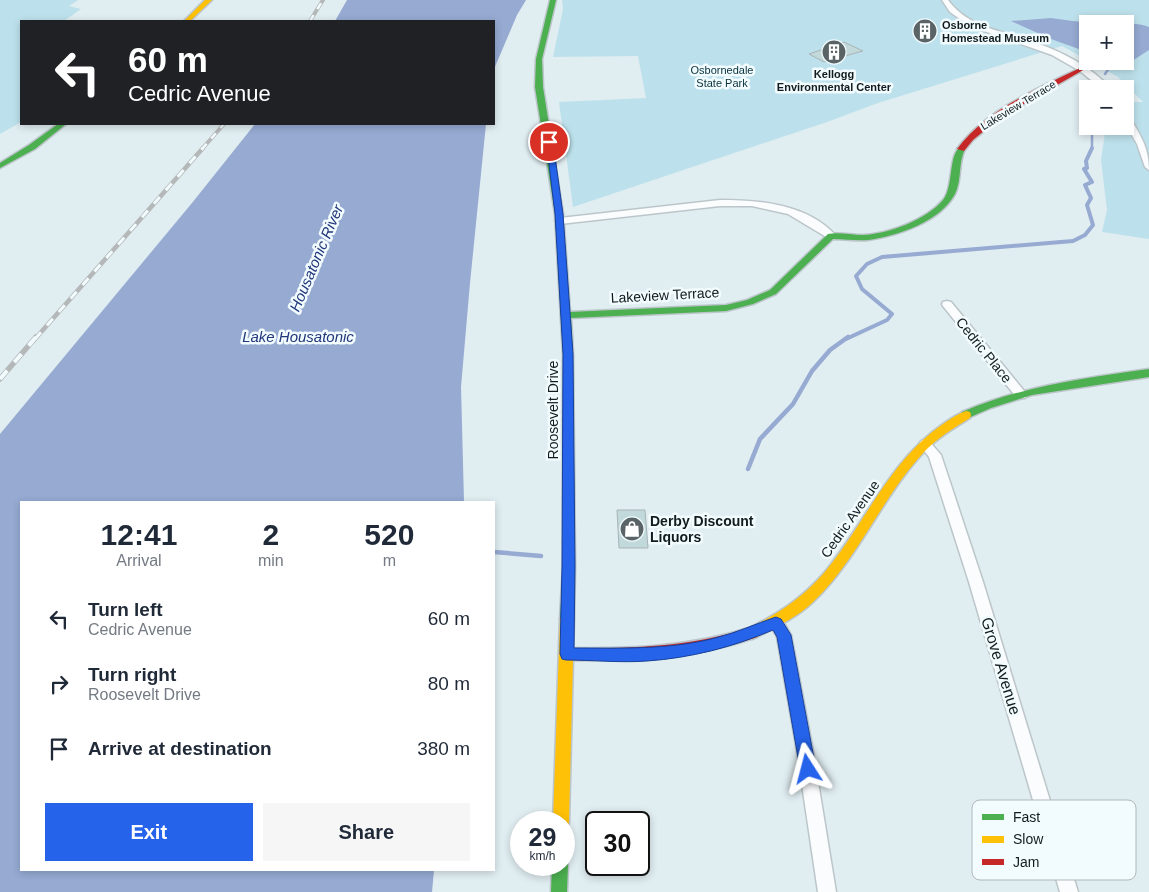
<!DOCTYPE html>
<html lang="en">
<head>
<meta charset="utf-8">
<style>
	body { margin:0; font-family:Helvetica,sans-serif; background:#f6f6f7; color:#1f2937; height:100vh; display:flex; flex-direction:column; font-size:19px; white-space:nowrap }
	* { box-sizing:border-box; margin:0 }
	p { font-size:16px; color:#747a83 }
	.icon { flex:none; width:28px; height:28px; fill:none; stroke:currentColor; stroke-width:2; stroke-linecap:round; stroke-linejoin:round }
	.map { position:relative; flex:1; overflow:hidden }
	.sheet { position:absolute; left:20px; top:501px; width:475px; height:370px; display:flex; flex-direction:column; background:#fff; border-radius:0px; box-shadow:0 2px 8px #0003 }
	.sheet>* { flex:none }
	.hud { position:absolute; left:20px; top:20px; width:475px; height:105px; border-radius:0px; box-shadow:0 2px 8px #0003; background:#202124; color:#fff; overflow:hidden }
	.buttons { position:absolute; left:1079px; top:15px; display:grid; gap:10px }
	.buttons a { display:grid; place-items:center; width:55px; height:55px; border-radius:0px; background:#fff; box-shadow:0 2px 8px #0003; font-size:25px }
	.speed { position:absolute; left:510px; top:811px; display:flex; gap:10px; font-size:25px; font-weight:700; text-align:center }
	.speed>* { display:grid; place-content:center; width:65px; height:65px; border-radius:50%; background:#fff; box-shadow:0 2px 8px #0003; line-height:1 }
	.speed small { font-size:12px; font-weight:400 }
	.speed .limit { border:2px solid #111; border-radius:8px; background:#fff; color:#111 }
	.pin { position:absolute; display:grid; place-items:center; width:42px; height:42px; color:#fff; margin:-21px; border:2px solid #fff; border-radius:50%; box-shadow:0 1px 5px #0007 }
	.me { position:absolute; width:55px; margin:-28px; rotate:351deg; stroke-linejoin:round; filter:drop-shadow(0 0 4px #0008) }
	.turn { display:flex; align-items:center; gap:18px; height:105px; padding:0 25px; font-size:22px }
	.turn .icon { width:65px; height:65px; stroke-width:2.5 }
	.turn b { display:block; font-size:35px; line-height:42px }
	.eta { display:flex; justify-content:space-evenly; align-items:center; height:85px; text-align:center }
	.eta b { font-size:30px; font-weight:700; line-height:35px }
	.action { display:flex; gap:10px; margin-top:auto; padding:10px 25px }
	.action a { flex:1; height:58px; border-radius:0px; background:#2563eb; color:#fff; font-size:20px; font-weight:700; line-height:58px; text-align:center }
	.action a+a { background:#f6f6f7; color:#1f2937 }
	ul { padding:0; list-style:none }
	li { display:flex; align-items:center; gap:15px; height:65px; padding:0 25px }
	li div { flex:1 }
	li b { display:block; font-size:19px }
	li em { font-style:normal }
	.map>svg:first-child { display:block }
</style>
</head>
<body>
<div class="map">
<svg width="1149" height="892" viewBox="0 0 1149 892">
	<rect width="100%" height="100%" fill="#e0edf1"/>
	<g fill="#bde1ec">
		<polygon points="0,0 78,0 69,6 81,9 64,21 21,21 21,122 0,134"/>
		<polygon points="562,0 1149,0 1149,239 1102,232 1107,210 1101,160 1106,126 1125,126 1125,102 1143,102 1118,77 1089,61 1125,61 1125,24 1088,24 1087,60 1062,46 878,103 827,122 573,207 559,102 646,98 638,56 553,57 563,9"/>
	</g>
	<g fill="#96aad2">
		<polygon points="347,0 526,0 517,15 494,69 494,21 335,21"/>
		<path d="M1051 18C1065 20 1080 22 1094 23 1112 24 1132 21 1149 27V50L1129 63 1119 61H1125V24H1088L1087 37H1085L1087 42V52L1051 39 1011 21Z"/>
		<polygon points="255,124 486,124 470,283 461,387 464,502 21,502 21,870 434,870 432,892 0,892 0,434 192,203"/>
	</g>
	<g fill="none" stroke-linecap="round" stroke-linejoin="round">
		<g stroke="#96aad2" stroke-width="2.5">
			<polyline points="1105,74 1114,61"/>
			<polyline points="1092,126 1092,149"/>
		</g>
		<polyline stroke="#96aad2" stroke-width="4" points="846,339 887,320 892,314 862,289 856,276 867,264 882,257 1073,241 1085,235 1093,225 1087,205 1091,198 1085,185 1092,182 1084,169 1087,168 1086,161 1092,148"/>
		<g stroke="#96aad2" stroke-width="4.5">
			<polyline points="748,469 760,439 793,404 812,371 830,350 848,337"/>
			<polyline points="494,552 541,556"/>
		</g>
	</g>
	<g fill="#c1d9da" stroke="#aab4b6">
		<polygon points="844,42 863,51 824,62 809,54"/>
		<polygon points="617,510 645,510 648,548 619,548"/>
	</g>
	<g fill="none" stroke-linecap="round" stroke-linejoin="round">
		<defs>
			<g id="street">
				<path d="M942 0H948C967 26 997 30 1025 39 1056 49 1089 64 1111 89H1102L1080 71 1052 55 970 26 950 12Z"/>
				<path d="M1125 114 1129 116C1140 135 1149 147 1149 170L1145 167 1137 144 1125 123Z"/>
				<path d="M720 200C759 200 808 204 836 236L831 239 828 238 788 214 752 206H720L560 224 555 221 560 218Z"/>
				<polygon points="947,301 951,302 1025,392 1027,395 1025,398 1017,398 943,306 942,304 943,302"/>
				<polygon points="925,439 929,441 941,455 983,582 1078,892 1060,892 969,582 929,457 919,444 921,441"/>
				<polygon points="776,617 781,618 791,635 813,751 836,892 818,892 797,751 777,637 769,623 771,618"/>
			</g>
			<g id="fast">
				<path d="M550 0H556L542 59 543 87 563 214 570 312 726 305 747 300 770 290 828 234C839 232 851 235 863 235 888 234 926 220 943 200 954 187 948 153 961 147L965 149C958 163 962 180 955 194 940 222 897 236 868 240 857 241 845 239 833 239L776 294 753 304 726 311 571 318 573 354 575 566 574 619 572 623 567 625 562 623 560 619 563 566V354L555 214 535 87 536 59Z"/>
				<polygon points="58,124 66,124 35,149 0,168 0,163 29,145"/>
				<path d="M1149 369V377L1032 395 991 408 966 419 961 415 962 412C1022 386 1085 378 1149 369Z"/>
				<polygon points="564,859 568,865 567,892 551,892 552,865 564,865"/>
			</g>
			<g id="slow">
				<polygon points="205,0 212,0 190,21 184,21"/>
				<path d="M966 411 970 412 971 415 970 418C954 428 937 438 924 452 881 498 858 560 812 603 796 618 776 627 757 637L752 639 747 637 745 633 747 629C778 614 801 599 824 573 865 524 889 461 943 424 950 419 958 414 966 411Z"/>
				<polygon points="567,613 572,615 574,619 569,822 567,828 564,829 564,822 553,822 560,619 562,615"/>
			</g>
			<g id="jam">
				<path d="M1080 68 1085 69 1001 117 973 140 964 151 957 149C986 110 1037 89 1080 68Z"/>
				<path d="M752 627 757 629 759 633 757 637C695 659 632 661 567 660L562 658 560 654 562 650 567 648C630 649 691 647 752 627Z"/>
			</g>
		</defs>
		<use href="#street" stroke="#bcc6ca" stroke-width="3"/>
		<use href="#fast" stroke="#bcc6ca" stroke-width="3"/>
		<use href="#slow" stroke="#bcc6ca" stroke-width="3"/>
		<use href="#jam" stroke="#bcc6ca" stroke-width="3"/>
		<use href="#street" fill="#fafcfd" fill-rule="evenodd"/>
		<use href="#fast" fill="#4caf50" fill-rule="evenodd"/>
		<use href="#slow" fill="#ffc107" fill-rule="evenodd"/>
		<use href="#jam" fill="#c62828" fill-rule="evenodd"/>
		<defs>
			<g id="rail-far2">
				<polyline points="310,21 323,0"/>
				<polyline points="202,149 224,124"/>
			</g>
			<polyline id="rail-far1" points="35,339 203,148"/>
			<polyline id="rail" points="0,379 36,337"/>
		</defs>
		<use href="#rail-far2" stroke="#b5b8b9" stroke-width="4"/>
		<use href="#rail-far1" stroke="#b5b8b9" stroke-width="4.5"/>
		<use href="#rail" stroke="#b5b8b9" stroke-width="5.5"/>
		<use href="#rail-far2" stroke="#f2fcff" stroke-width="2.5" stroke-dasharray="7" stroke-linecap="butt"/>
		<use href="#rail-far1" stroke="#f2fcff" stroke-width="3" stroke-dasharray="9" stroke-linecap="butt"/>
		<use href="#rail" stroke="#f2fcff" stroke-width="4" stroke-dasharray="11" stroke-linecap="butt"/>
	</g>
	<path fill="#2563eb" stroke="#184099" d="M546 140 553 142 563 214 573 354 575 566 574 648C620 648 669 650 715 638 736 633 755 624 776 617L781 619 791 635 816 769 813 774 808 776 803 774 800 769 777 637 773 630C733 647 691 658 647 661 621 663 593 660 566 660L562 659 560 654 562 566 563 354 555 214Z"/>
	<defs>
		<symbol id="building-disc" viewBox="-11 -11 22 22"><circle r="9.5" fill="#5a6467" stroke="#f2fcff"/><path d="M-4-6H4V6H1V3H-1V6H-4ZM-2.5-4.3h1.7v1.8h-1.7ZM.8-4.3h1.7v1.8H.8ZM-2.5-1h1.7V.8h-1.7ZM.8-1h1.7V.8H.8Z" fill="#fff"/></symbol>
		<symbol id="shop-disc" viewBox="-11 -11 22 22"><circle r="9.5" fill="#5a6467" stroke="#f2fcff"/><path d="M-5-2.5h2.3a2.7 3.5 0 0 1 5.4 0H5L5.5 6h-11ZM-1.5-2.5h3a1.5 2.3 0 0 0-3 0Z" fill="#fff"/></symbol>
	</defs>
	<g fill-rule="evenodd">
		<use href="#building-disc" x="911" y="17" width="28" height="28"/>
		<use href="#building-disc" x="820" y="38" width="28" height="28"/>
		<use href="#shop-disc" x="618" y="515" width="28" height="28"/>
	</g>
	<g text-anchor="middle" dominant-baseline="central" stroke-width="5" stroke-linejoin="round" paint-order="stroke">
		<g font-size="11" font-weight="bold" fill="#121b1d" stroke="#f2fcff" text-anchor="start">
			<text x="942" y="25">Osborne<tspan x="942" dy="13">Homestead Museum</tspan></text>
			<text x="834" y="74" text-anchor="middle">Kellogg<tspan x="834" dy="13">Environmental Center</tspan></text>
		</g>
		<g font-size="11" fill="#08323c" stroke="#f2fcff">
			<text x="722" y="70">Osbornedale<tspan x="722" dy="13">State Park</tspan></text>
		</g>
		<g font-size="11" fill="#121b1d" stroke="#f2fcff">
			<text transform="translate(1018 105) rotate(-31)">Lakeview Terrace</text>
		</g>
		<g font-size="14" fill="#121b1d" stroke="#f2fcff">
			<text transform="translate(665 295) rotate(-3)">Lakeview Terrace</text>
			<text transform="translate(984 350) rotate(51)">Cedric Place</text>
			<text transform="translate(553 410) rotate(-90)">Roosevelt Drive</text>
			<text transform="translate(850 519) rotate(-55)">Cedric Avenue</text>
		</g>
		<g font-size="14" font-weight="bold" fill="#121b1d" stroke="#f2fcff" text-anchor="start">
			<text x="650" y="521">Derby Discount<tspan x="650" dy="16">Liquors</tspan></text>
		</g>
		<g font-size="15" font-style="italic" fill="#22377b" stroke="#f2fcff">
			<text transform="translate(316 258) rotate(-67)">Housatonic River</text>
			<text x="298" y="336">Lake Housatonic</text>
		</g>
		<g font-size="16" fill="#121b1d" stroke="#f2fcff">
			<text transform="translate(1001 666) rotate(73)">Grove Avenue</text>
		</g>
	</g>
	<rect x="972" y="800" width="164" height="80" rx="8" fill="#f2fcff" stroke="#afb8bb" stroke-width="1"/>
	<rect x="982" y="814" width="22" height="6" fill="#4caf50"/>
	<rect x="982" y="836" width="22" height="7" fill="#ffc107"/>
	<rect x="982" y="859" width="22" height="6" fill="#c62828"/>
	<g font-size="14" fill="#121b1d">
		<text x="1013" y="822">Fast</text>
		<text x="1013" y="844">Slow</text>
		<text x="1013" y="867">Jam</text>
	</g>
</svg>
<div class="buttons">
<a>+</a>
<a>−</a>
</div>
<div class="speed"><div>29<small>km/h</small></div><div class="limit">30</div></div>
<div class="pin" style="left:549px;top:142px;background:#d93025"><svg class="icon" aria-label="arrive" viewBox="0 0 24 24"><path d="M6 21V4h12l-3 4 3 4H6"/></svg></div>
<svg class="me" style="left:808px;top:769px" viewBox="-20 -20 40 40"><path d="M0-17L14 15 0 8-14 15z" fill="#2563eb" stroke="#fff" stroke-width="4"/></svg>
<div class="hud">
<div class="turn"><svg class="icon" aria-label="left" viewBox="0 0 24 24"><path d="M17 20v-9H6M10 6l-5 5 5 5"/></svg><div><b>60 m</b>Cedric Avenue</div></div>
</div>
<section class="sheet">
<div class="eta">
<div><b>12:41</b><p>Arrival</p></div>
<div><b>2</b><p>min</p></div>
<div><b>520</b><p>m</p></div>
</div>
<ul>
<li><svg class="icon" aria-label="left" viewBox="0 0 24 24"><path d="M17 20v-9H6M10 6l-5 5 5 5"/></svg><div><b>Turn left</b><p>Cedric Avenue</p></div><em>60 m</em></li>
<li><svg class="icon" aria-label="right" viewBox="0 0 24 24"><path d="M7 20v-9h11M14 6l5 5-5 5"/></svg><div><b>Turn right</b><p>Roosevelt Drive</p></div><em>80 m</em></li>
<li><svg class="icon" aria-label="arrive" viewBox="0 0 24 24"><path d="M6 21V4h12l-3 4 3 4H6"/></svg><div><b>Arrive at destination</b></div><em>380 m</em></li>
</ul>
<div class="action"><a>Exit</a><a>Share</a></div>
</section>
</div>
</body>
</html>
